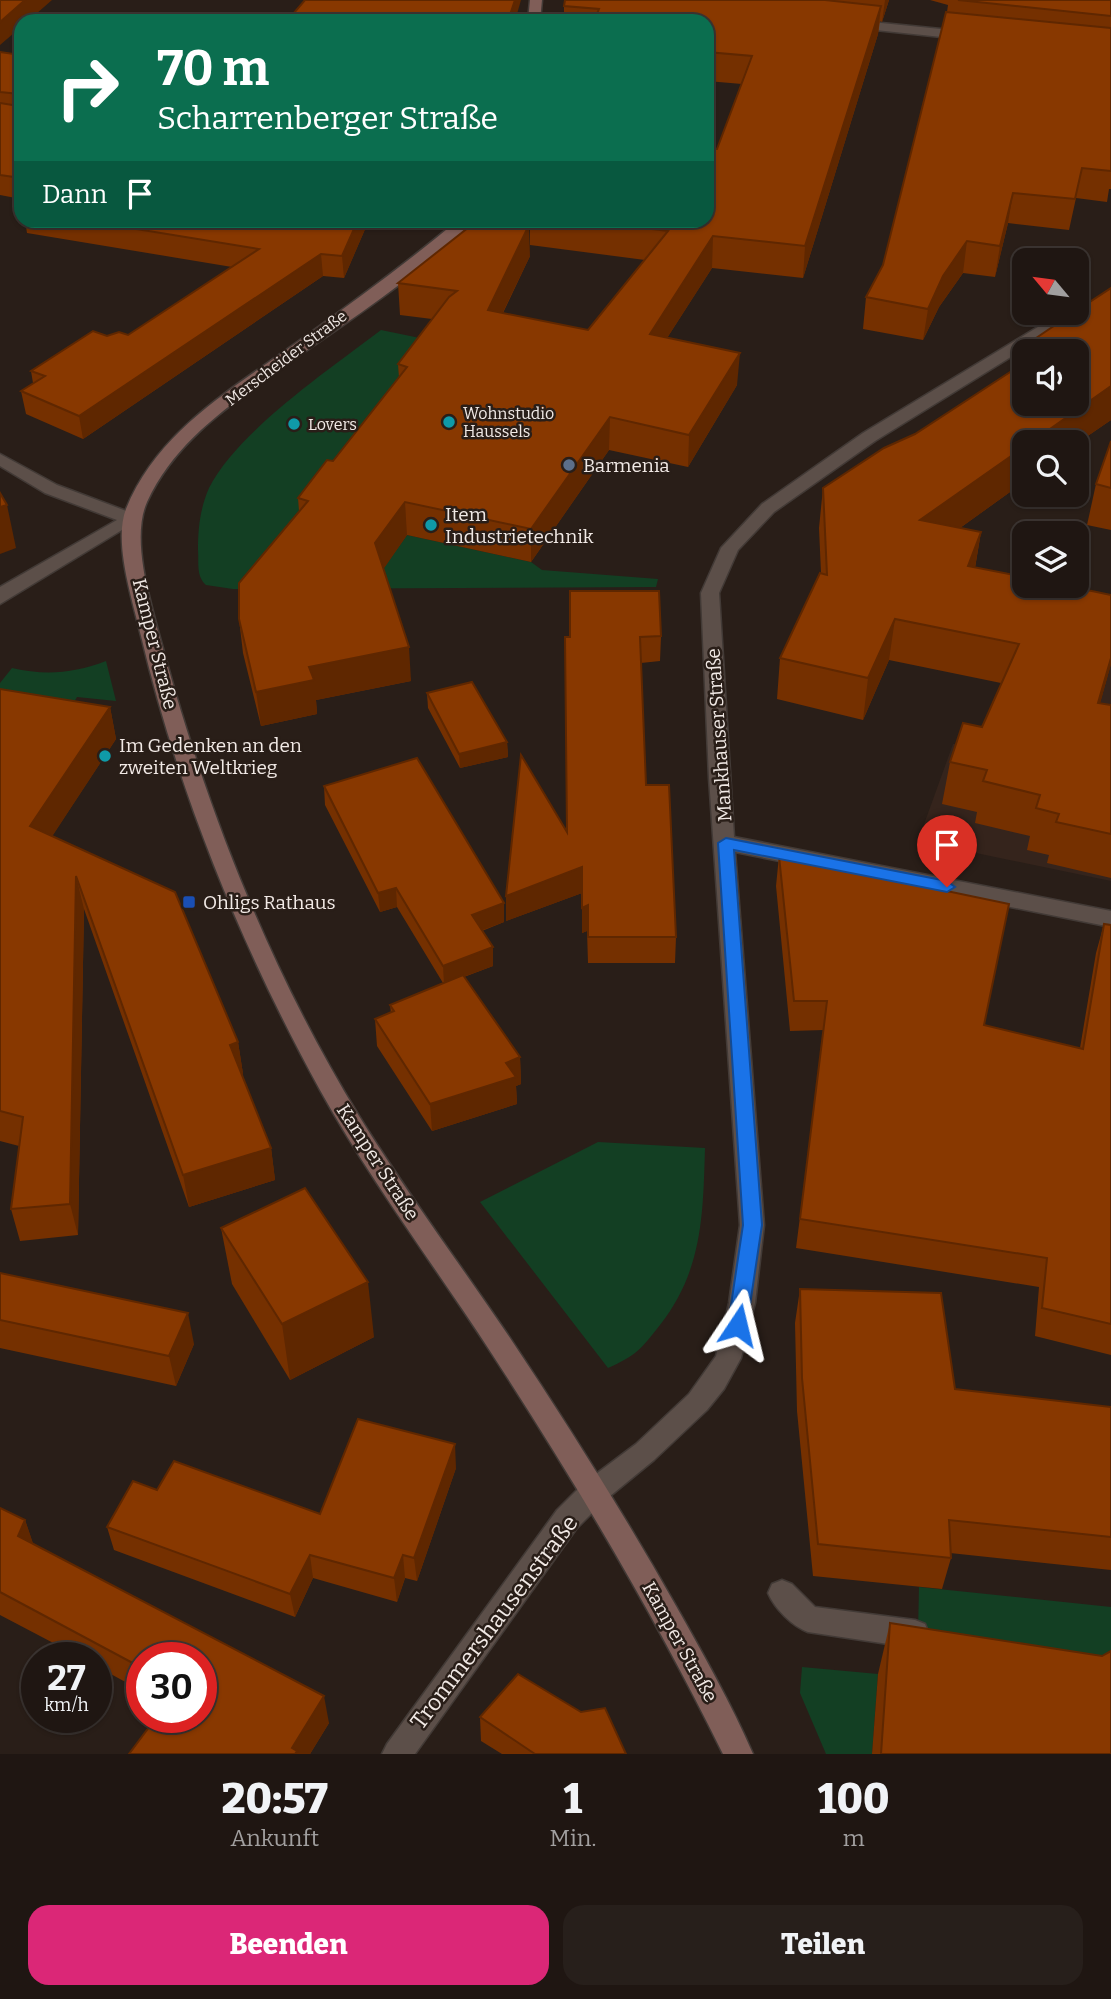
<!DOCTYPE html>
<html lang="de">
<head>
<meta charset="utf-8">
<style>
	body { margin:0; font-family:Bitter,serif; background:#271f1b; color:#f1f3f6; height:100vh; display:flex; flex-direction:column; font-size:26px; white-space:nowrap }
	* { box-sizing:border-box; margin:0 }
	p { font-size:23px; color:#a19f9f }
	.icon { flex:none; width:38px; height:38px; fill:none; stroke:currentColor; stroke-width:2; stroke-linecap:round; stroke-linejoin:round }
	.map { position:relative; height:1754px; overflow:hidden }
	.drawer { display:flex; flex-direction:column; background:#1f1612; flex:1 }
	.drawer>* { flex:none }
	.top-card { position:absolute; left:14px; top:14px; width:700px; height:214px; border-radius:21px; box-shadow:0 2px 5px #0004,0 0 0 2px #3c3532; background:#0b6e4f; color:#fff; overflow:hidden }
	.needle { width:46px; rotate:299deg }
	.buttons { position:absolute; left:1012px; top:248px; display:grid; gap:14px }
	.buttons a { display:grid; place-items:center; width:77px; height:77px; border-radius:14px; background:#1f1612; box-shadow:0 2px 5px #0004,0 0 0 2px #3c3532; font-size:35px }
	.speed { position:absolute; left:21px; top:1642px; display:flex; gap:14px; font-size:35px; font-weight:700; text-align:center }
	.speed>* { display:grid; place-content:center; width:91px; height:91px; border-radius:50%; background:#1f1612; box-shadow:0 2px 5px #0004,0 0 0 2px #3c3532; line-height:1 }
	.speed small { font-size:18px; font-weight:400 }
	.speed .limit { border:10px solid #d22; background:#fff; color:#111 }
	.pin { position:absolute; display:grid; place-items:center; width:60px; height:60px; color:#fff; margin:-72px -30px; border-radius:50% 50% 50% 0; rotate:-45deg; box-shadow:0 0 7px #0007 }
	.pin .icon { rotate:45deg }
	.me { position:absolute; width:77px; margin:-38px; rotate:10deg; stroke-linejoin:round; filter:drop-shadow(0 0 5px #0008) }
	.turn { display:flex; align-items:center; gap:24px; height:147px; padding:0 28px; font-size:32px }
	.turn .icon { width:91px; height:91px; stroke-width:2.5 }
	.turn b { display:block; font-size:49px; line-height:60px }
	.then { display:flex; align-items:center; height:66px; padding:0 28px; background:#0003; gap:14px; font-size:26px }
	.eta { display:flex; justify-content:space-evenly; align-items:center; height:119px; text-align:center }
	.eta b { font-size:42px; font-weight:800; line-height:49px }
	.button { display:flex; gap:14px; margin-top:auto; padding:14px 28px }
	.button a { flex:1; height:80px; border-radius:21px; background:#db2777; color:#fff; font-size:28px; font-weight:800; line-height:80px; text-align:center }
	.button a+a { background:#271f1b; color:#f1f3f6 }
	.map>svg:first-child { display:block }
</style>
</head>
<body>
<div class="map">
<svg width="1111" height="1754" viewBox="0 0 1111 1754">
	<rect width="100%" height="100%" fill="#291e18"/>
	<polygon fill="#35241c" points="1111,664 1111,881 918,841 953,744 1013,737 1100,703"/>
	<g fill="#133f23">
		<path d="M381 330 449 344 377 577 407 535 531 562 542 570 658 579 656 587 233 589 206 585C196 576 199 563 198 550 198 528 200 509 209 488 238 431 330 369 381 330Z"/>
		<path d="M106 661 116 701 77 697 58 729 0 720V683L12 668C46 676 74 673 106 661Z"/>
		<path d="M598 1142 705 1148C703 1214 703 1270 660 1325 640 1350 637 1355 608 1368L480 1202Z"/>
		<polygon points="919,1587 1111,1607 1111,1692 917,1680"/>
		<polygon points="802,1667 878,1674 872,1754 826,1754 800,1693"/>
	</g>
	<g fill="none" stroke-linecap="round" stroke-linejoin="round">
		<defs>
			<path id="service" d="M782 1580 792 1584 815 1607 915 1620 925 1624 929 1634 925 1644 915 1648 808 1632C792 1626 775 1609 768 1593L772 1584Z"/>
			<g id="minor">
				<polygon points="852,20 970,32 976,36 970,40 847,27 846,24"/>
				<polygon points="1076,309 1080,313 1077,316 875,441 774,512 738,550 719,593 734,837 1111,911 1111,927 735,852 764,1225 755,1303 741,1358 724,1389 707,1410 654,1460 604,1501 577,1528 415,1754 382,1754 387,1744 557,1510 584,1483 636,1444 689,1394 716,1356 729,1303 740,1225 709,778 701,593 721,548 762,504 863,433 1061,313 1076,313"/>
				<polygon points="0,454 57,485 137,515 140,519 0,604 0,587 117,520 45,493 0,466"/>
			</g>
			<g id="secondary">
				<polygon points="530,0 542,0 540,21 528,21"/>
				<path d="M458 220H474C420 276 346 322 283 367 230 405 175 441 147 502 129 542 154 614 165 656 209 816 272 974 359 1116 406 1192 460 1264 510 1338 568 1425 624 1514 676 1606 703 1654 731 1703 753 1754H723C655 1616 576 1483 492 1354 435 1266 371 1182 320 1090 242 948 179 794 141 636 133 602 113 542 126 509 158 429 237 386 303 338 356 300 408 262 458 220Z"/>
			</g>
		</defs>
		<use href="#service" stroke="#423a36" stroke-width="3"/>
		<use href="#minor" stroke="#423a36" stroke-width="3"/>
		<use href="#secondary" stroke="#423a36" stroke-width="3"/>
		<use href="#service" fill="#5c4f49" fill-rule="evenodd"/>
		<use href="#minor" fill="#5c4f49" fill-rule="evenodd"/>
		<use href="#secondary" fill="#805e58" fill-rule="evenodd"/>
	</g>
	<g fill="#753000" fill-rule="evenodd">
		<polygon points="565,0 889,0 882,22 880,21 878,34 803,278 712,268 667,338 737,385 688,467 609,450 531,562 407,535 383,569 411,681 316,700 317,714 261,726 243,653 239,619 299,511 298,498 333,461 399,378 398,364 432,319 400,315 398,283 530,256 503,313 588,330 645,260 530,245 530,220 707,220 717,149 742,84 707,81 707,21 564,21 564,6"/>
		<polygon points="930,0 1111,0 1111,189 1109,189 1107,202 1076,198 1069,230 1008,223 995,277 963,273 939,307 923,340 863,329 866,297 883,265 947,12 948,5"/>
		<polygon points="0,52 21,55 21,199 0,195"/>
		<polygon points="25,220 369,220 344,278 323,276 83,439 26,414 21,391 33,383 31,371 107,336 128,335 232,267 27,233"/>
		<path d="M1111 288V420L1076 444V443H1024V482L960 528 981 532 975 568 1111 595V664L1100 703 1111 705V878L1047 863 1049 855 1027 850 1030 836 975 823 977 812 942 804 950 762 982 727 1001 683 889 660 863 720 777 699 780 658 821 573 819 528 823 488 915 434 1011 371 1014 353ZM1024 352 1076 404H1024Z"/>
		<polygon points="1111,441 1111,530 1087,525 1096,484"/>
		<polygon points="661,636 660,661 641,663 646,785 676,937 675,963 588,963 587,931 582,933 582,893 506,921 567,832 565,637"/>
		<polygon points="0,689 110,707 116,739 52,836 238,1042 243,1074 242,1075 271,1148 275,1180 189,1207 84,909 78,1235 20,1241 11,1209 19,1146 0,1141"/>
		<polygon points="427,693 507,742 508,757 460,768 428,708"/>
		<polygon points="324,786 504,903 504,922 482,931 493,966 464,977 520,1057 521,1084 516,1086 517,1104 432,1131 377,1046 375,1019 391,1013 390,1005 443,983 397,907 380,912 325,805"/>
		<polygon points="779,856 984,1025 1080,1048 1096,953 1104,924 1111,925 1111,1355 1035,1336 1039,1287 796,1248 824,1030 790,1031 776,886"/>
		<polygon points="221,1228 374,1337 290,1380 232,1284"/>
		<polygon points="0,1273 194,1344 176,1386 0,1348"/>
		<polygon points="800,1289 955,1389 1111,1407 1111,1570 950,1553 951,1558 942,1589 813,1576 797,1411 795,1323"/>
		<polygon points="456,1468 417,1581 405,1578 397,1602 313,1578 295,1617 114,1550 107,1527 157,1490 320,1514"/>
		<polygon points="0,1508 25,1520 33,1544 329,1723 310,1754 129,1754 153,1722 151,1717 201,1657 142,1657 142,1691 96,1666 96,1657 80,1657 0,1615"/>
		<polygon points="890,1623 1102,1656 1111,1754 872,1754 878,1674"/>
		<polygon points="480,1717 626,1754 502,1754 481,1741"/>
	</g>
	<g fill="#5f2700">
		<polygon points="25,0 52,0 28,21 21,21 21,27 0,45 0,22"/>
		<polygon points="515,0 521,0 515,21 508,21"/>
		<polygon points="885,0 889,0 882,22"/>
		<polygon points="881,6 878,34 803,278 805,246"/>
		<polygon points="1013,193 1008,223 995,277 1000,246"/>
		<polygon points="358,220 369,220 344,278 342,256"/>
		<polygon points="529,225 530,256 489,341 488,310"/>
		<polygon points="713,236 712,268 649,366 650,334"/>
		<polygon points="967,241 963,273 939,307 923,340 928,309 943,276"/>
		<polygon points="321,254 323,276 83,439 79,416"/>
		<polygon points="740,353 737,385 688,467 689,435"/>
		<polygon points="1111,386 1111,420 1076,444 1076,443 1030,443"/>
		<polygon points="610,417 609,450 531,562 531,529"/>
		<polygon points="1024,447 1024,482 914,561 920,520"/>
		<polygon points="405,502 407,535 378,577 375,543"/>
		<polygon points="7,505 16,548 0,554 0,507"/>
		<polygon points="981,532 974,573 968,566"/>
		<polygon points="895,619 889,660 863,720 868,678"/>
		<polygon points="409,647 411,681 316,700 317,714 261,726 256,692 309,667"/>
		<polygon points="1111,658 1111,664 1089,744 1098,703"/>
		<polygon points="110,707 116,739 38,858 30,826"/>
		<polygon points="507,742 508,757 460,768 459,754"/>
		<polygon points="582,867 582,893 506,921 506,896"/>
		<polygon points="76,876 84,909 78,1235 70,1204"/>
		<polygon points="396,888 397,907 380,912 378,893"/>
		<polygon points="504,903 504,922 472,934 472,915"/>
		<polygon points="588,905 587,931 582,933 582,908"/>
		<polygon points="493,947 493,966 444,984 443,966"/>
		<polygon points="238,1042 243,1074 235,1077 230,1045"/>
		<polygon points="520,1057 521,1084 516,1086 517,1104 432,1131 430,1104 506,1063"/>
		<polygon points="271,1148 275,1180 189,1207 183,1175"/>
		<polygon points="368,1282 374,1337 290,1380 282,1324"/>
		<polygon points="188,1313 194,1344 176,1386 169,1356"/>
		<polygon points="455,1444 456,1468 417,1581 414,1558"/>
		<polygon points="25,1520 35,1549 18,1536"/>
		<polygon points="310,1555 313,1578 295,1617 290,1594"/>
		<polygon points="403,1555 405,1578 397,1602 394,1578"/>
		<polygon points="324,1696 329,1723 310,1754 293,1754 292,1748"/>
	</g>
	<g fill="#883800" stroke="#5f2700" stroke-width="2">
		<polygon points="0,0 25,0 0,22"/>
		<polygon points="305,0 515,0 508,21 287,21"/>
		<polygon points="565,0 825,0 881,6 805,246 713,236 650,334 740,353 689,435 610,417 531,529 405,502 375,543 409,647 309,667 314,680 256,692 239,619 239,583 308,501 298,498 327,460 333,461 407,367 398,364 449,297 457,291 398,283 478,220 514,220 529,225 488,310 588,330 668,231 580,220 707,220 707,148 717,149 752,56 707,52 707,21 594,21 599,9 564,6"/>
		<polygon points="958,0 1111,0 1111,16"/>
		<polygon points="946,12 1111,28 1111,171 1082,168 1075,199 1013,193 1000,246 967,241 943,276 928,309 866,297 883,265"/>
		<polygon points="0,52 21,55 21,178 0,175 0,103 19,106 19,94 0,92"/>
		<polygon points="81,220 358,220 342,256 321,254 79,416 21,391 45,376 31,371 93,331 107,336 119,332 128,335 259,249"/>
		<polygon points="1111,288 1111,386 1030,443 1024,443 1024,447 920,520 981,532 968,566 1024,577 1024,586 1068,586 1111,595 1111,658 1098,703 1111,705 1111,834 1056,822 1059,814 1036,808 1040,795 983,781 987,770 950,762 963,723 982,727 1019,644 895,619 868,678 780,658 820,573 827,575 823,488 884,448 915,434 1024,363 1024,404 1076,404 1076,352 1024,352 1024,357 1014,353 1073,313 1076,313 1076,311"/>
		<polygon points="1111,441 1111,488 1096,484"/>
		<polygon points="0,493 7,505 0,507"/>
		<polygon points="570,591 659,591 661,636 640,637 646,785 669,785 676,937 588,937 588,905 582,908 582,867 506,896 521,755 567,832 565,637 570,637"/>
		<polygon points="472,682 507,742 459,754 427,693"/>
		<polygon points="0,689 110,707 30,826 175,892 238,1042 230,1045 271,1148 183,1175 76,876 70,1204 11,1209 23,1117 0,1111"/>
		<polygon points="417,758 504,903 472,915 493,947 443,966 396,888 378,893 324,786"/>
		<polygon points="779,856 1009,904 984,1025 1083,1049 1104,924 1111,925 1111,1324 1042,1308 1047,1258 800,1219 827,1001 794,1001"/>
		<polygon points="463,975 520,1057 506,1063 516,1077 430,1104 375,1019 394,1011 390,1005"/>
		<polygon points="305,1188 368,1282 282,1324 221,1228"/>
		<polygon points="0,1273 188,1313 169,1356 0,1320"/>
		<polygon points="800,1289 941,1293 955,1389 1111,1407 1111,1537 949,1520 951,1558 818,1544 802,1378"/>
		<polygon points="358,1419 455,1444 414,1558 403,1555 394,1578 310,1555 290,1594 107,1527 133,1481 157,1490 174,1461 320,1514"/>
		<polygon points="0,1508 25,1520 18,1536 324,1696 292,1748 297,1751 295,1754 129,1754 155,1719 151,1717 201,1717 201,1657 142,1657 142,1668 0,1592"/>
		<polygon points="890,1623 1102,1656 1111,1651 1111,1754 881,1754"/>
		<polygon points="518,1674 581,1712 605,1708 626,1754 535,1754 480,1717"/>
	</g>
	<polygon fill="#1a73e8" stroke="#114b97" stroke-width="2" points="726,838 947,881 955,887 947,892 734,850 762,1225 747,1325 745,1331 738,1333 731,1331 728,1325 743,1225 718,843"/>
	<g fill="#0f9aa8" stroke="#291e18" stroke-width="2.5">
		<circle cx="449" cy="422" r="7"/>
		<circle cx="294" cy="424" r="7"/>
		<circle cx="431" cy="525" r="7"/>
		<circle cx="105" cy="756" r="7"/>
	</g>
	<circle fill="#5c6f8a" stroke="#291e18" stroke-width="2.5" cx="569" cy="465" r="7"/>
	<rect fill="#1a4fb4" stroke="#291e18" stroke-width="2.5" x="182" y="895" width="14" height="14" rx="3.5"/>
	<g text-anchor="middle" dominant-baseline="central" stroke-width="5" stroke-linejoin="round" paint-order="stroke">
		<g font-size="16" fill="#f1e9e5" stroke="#291e18">
			<text transform="translate(286 358) rotate(-37)">Merscheider Straße</text>
		</g>
		<g font-size="16" fill="#f1e9e5" stroke="#291e18" text-anchor="start">
			<text x="463" y="413">Wohnstudio<tspan x="463" dy="18">Haussels</tspan></text>
			<text x="308" y="424">Lovers</text>
		</g>
		<g font-size="19" fill="#f1e9e5" stroke="#291e18" text-anchor="start">
			<text x="583" y="465">Barmenia</text>
			<text x="445" y="514">Item<tspan x="445" dy="22">Industrietechnik</tspan></text>
			<text x="119" y="745">Im Gedenken an den<tspan x="119" dy="22">zweiten Weltkrieg</tspan></text>
			<text x="203" y="902">Ohligs Rathaus</text>
		</g>
		<g font-size="19" fill="#f1e9e5" stroke="#291e18">
			<text transform="translate(155 644) rotate(76)">Kamper Straße</text>
			<text transform="translate(719 735) rotate(-94)">Mankhauser Straße</text>
			<text transform="translate(378 1162) rotate(57)">Kamper Straße</text>
			<text transform="translate(680 1642) rotate(61)">Kamper Straße</text>
		</g>
		<g font-size="23" fill="#f1e9e5" stroke="#291e18">
			<text transform="translate(494 1622) rotate(-53)">Trommershausenstraße</text>
		</g>
	</g>
</svg>
<div class="buttons">
<a><svg class="needle" viewBox="-14 -14 28 28"><path d="M0-13l5 13h-10z" fill="#e53935"/><path d="M0 13l5-13h-10z" fill="#a19f9f"/></svg></a>
<a><svg class="icon" aria-label="sound" viewBox="0 0 24 24"><path d="M4 9h4l5-4v14l-5-4H4zM17 9q2 3 0 6"/></svg></a>
<a><svg class="icon" aria-label="search" viewBox="0 0 24 24"><circle cx="10" cy="10" r="6"/><path d="M15 15l6 6"/></svg></a>
<a><svg class="icon" aria-label="layers" viewBox="0 0 24 24"><path d="M12 4l9 5-9 5-9-5zM3 14l9 5 9-5"/></svg></a>
</div>
<div class="speed"><div>27<small>km/h</small></div><div class="limit">30</div></div>
<div class="pin" style="left:947px;top:887px;background:#d93025"><svg class="icon" aria-label="arrive" viewBox="0 0 24 24"><path d="M6 21V4h12l-3 4 3 4H6"/></svg></div>
<svg class="me" style="left:738px;top:1325px" viewBox="-20 -20 40 40"><path d="M0-17L14 15 0 8-14 15z" fill="#1a73e8" stroke="#fff" stroke-width="4"/></svg>
<div class="top-card">
<div class="turn"><svg class="icon" aria-label="right" viewBox="0 0 24 24"><path d="M7 20v-9h11M14 6l5 5-5 5"/></svg><div><b>70 m</b>Scharrenberger Straße</div></div>
<div class="then">Dann<svg class="icon" aria-label="arrive" viewBox="0 0 24 24"><path d="M6 21V4h12l-3 4 3 4H6"/></svg></div>
</div>
</div>
<section class="drawer">
<div class="eta">
<div><b>20:57</b><p>Ankunft</p></div>
<div><b>1</b><p>Min.</p></div>
<div><b>100</b><p>m</p></div>
</div>
<div class="button"><a>Beenden</a><a>Teilen</a></div>
</section>
</body>
</html>
